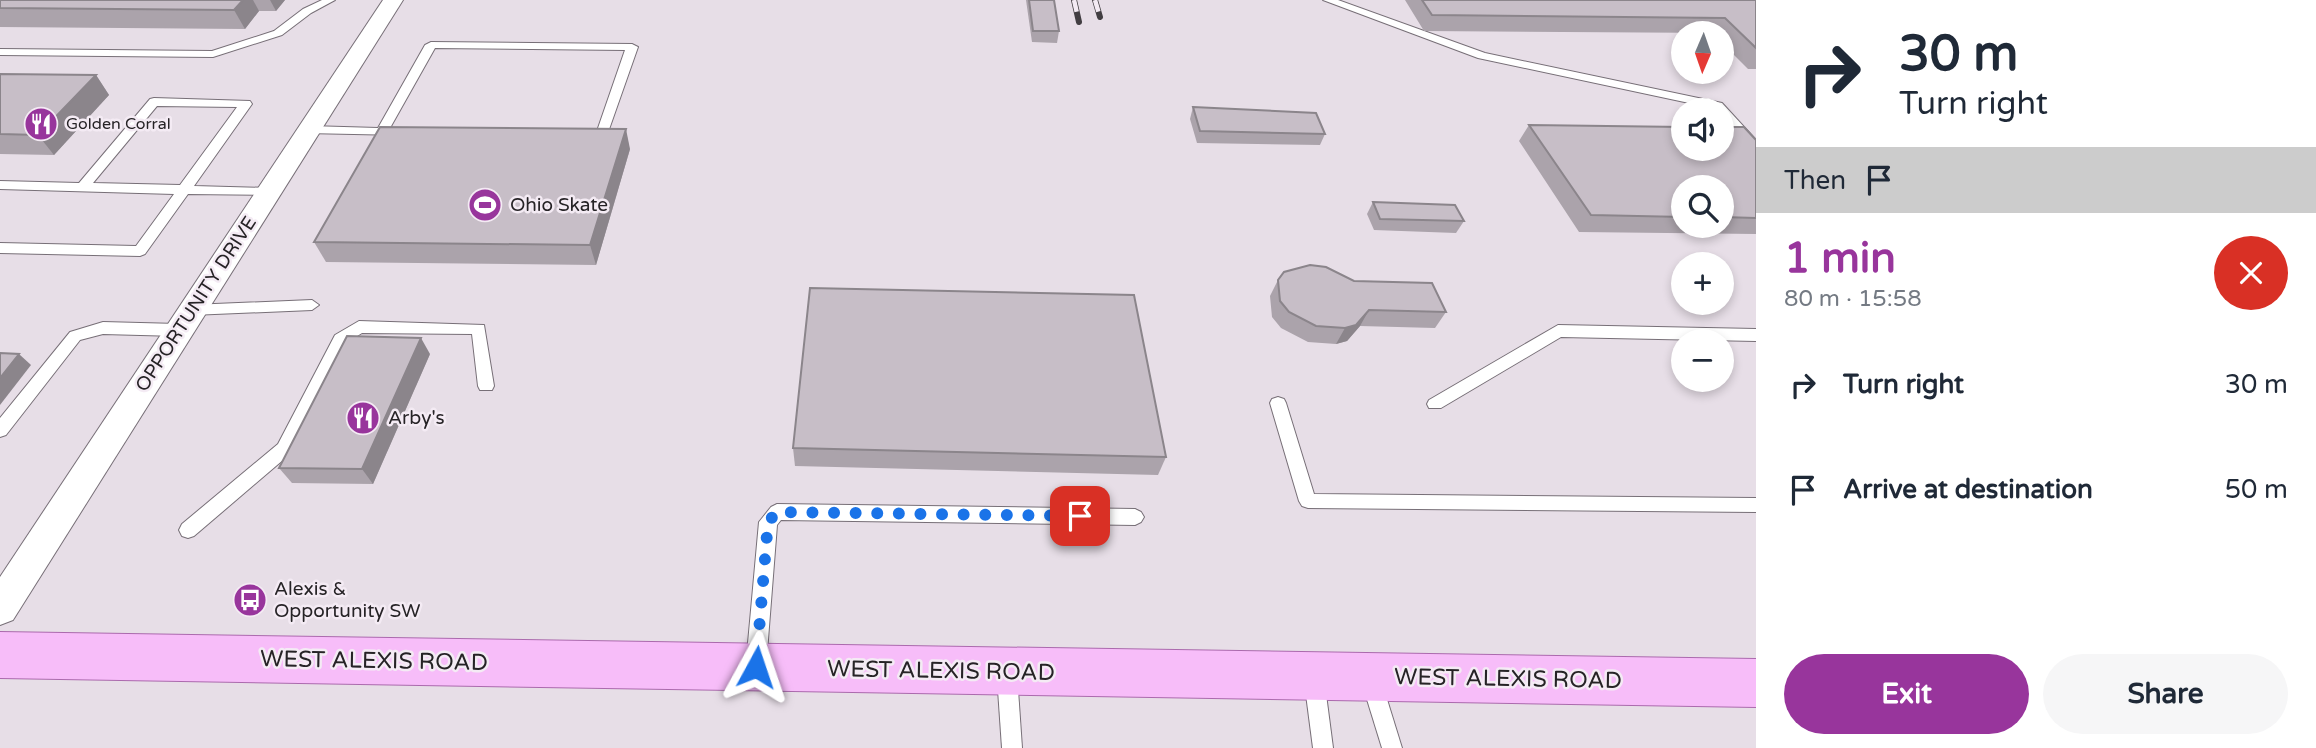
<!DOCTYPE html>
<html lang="en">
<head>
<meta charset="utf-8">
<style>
	body { margin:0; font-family:"Varela Round",sans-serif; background:#f6f6f7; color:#1f2937; height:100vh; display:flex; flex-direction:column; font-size:26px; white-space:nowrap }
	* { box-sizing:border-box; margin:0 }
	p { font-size:23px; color:#747a83 }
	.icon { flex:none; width:38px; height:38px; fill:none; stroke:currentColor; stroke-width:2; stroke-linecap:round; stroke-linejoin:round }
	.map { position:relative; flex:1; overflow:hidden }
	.details { display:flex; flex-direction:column; background:#fff; width:560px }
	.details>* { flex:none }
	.top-card { background:#fff; color:#1f2937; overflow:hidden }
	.needle { width:46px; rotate:182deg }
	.tools { position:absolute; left:1671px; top:21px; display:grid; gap:14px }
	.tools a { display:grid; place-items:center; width:63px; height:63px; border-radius:50%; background:#fff; box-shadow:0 4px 10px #0003; font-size:35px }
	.pin { position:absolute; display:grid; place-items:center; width:60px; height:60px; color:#fff; margin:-30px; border-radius:14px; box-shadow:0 4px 10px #0006 }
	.me { position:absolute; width:77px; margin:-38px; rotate:5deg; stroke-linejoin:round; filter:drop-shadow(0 0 5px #0008) }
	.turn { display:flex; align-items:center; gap:24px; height:147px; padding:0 28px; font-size:32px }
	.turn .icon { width:91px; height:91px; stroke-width:2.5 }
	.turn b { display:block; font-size:49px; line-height:60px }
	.then { display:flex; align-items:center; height:66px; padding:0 28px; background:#0003; gap:14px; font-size:26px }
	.round { display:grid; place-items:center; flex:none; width:74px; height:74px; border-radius:37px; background:#f6f6f7 }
	.headline { display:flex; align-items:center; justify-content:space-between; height:119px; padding:0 28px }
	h1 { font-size:42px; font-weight:800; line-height:52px; color:#98359c }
	.button { display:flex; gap:14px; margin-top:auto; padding:14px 28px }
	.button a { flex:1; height:80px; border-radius:42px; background:#98359c; color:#fff; font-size:28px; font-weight:800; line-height:80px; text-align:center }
	.button a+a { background:#f6f6f7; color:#1f2937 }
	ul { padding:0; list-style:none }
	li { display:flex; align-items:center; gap:21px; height:105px; padding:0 28px }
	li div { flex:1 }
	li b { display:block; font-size:26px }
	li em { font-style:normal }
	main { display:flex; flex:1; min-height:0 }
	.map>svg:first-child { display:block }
</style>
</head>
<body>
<main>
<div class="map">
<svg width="1756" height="748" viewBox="0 0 1756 748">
	<rect width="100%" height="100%" fill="#e7dee7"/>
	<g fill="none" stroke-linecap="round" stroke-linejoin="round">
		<defs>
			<g id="lane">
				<polygon points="322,0 335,0 311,13 282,35 213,57 0,55 0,49 212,51 274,31 303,9"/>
				<polygon points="1323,0 1338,0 1485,53 1722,103 1756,140 1756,151 1752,150 1722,118 1722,110 1478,58"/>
				<polygon points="431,42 632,44 638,47 606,138 588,138 582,134 588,130 597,131 625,50 435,48 390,128 402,129 402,135 305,133 305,127 309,126 378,128 425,45"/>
				<path d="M154 98 250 101 252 104 194 186 269 188 276 192 274 195 188 194 145 254 140 256 0 253V243L136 246 174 194 0 189V181L79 183 150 99ZM157 106 237 107 180 185 93 183Z"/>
				<polygon points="312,300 319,305 312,310 191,315 184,310 191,305"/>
				<polygon points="359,321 484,325 494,386 492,390 480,390 478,386 472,334 362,333 346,343 290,454 194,536 188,538 182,536 179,530 182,524 278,444 335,335"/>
				<polygon points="103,322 178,324 186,330 178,336 103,334 80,340 6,435 0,437 0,418 70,332"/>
				<polygon points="1558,325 1756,329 1756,341 1561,337 1441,408 1429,408 1427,404 1429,400"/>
				<polygon points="1278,397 1284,399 1286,403 1314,494 1756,498 1756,512 1308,508 1302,506 1299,501 1270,403 1272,399"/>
				<polygon points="777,504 1135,509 1141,512 1144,517 1141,522 1135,525 781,520 777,525 766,665 763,672 756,674 749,672 746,665 759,522 771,507"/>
				<polygon points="1007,665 1014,668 1017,675 1022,748 1002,748 997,675 1000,668"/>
				<polygon points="1314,669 1321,672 1324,679 1333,748 1313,748 1304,679 1307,672"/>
				<polygon points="1371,670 1378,673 1381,680 1402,748 1382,748 1361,680 1364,673"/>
			</g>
			<polygon id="street" points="383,0 403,0 13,620 0,625 0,577"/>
			<polygon id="primary" points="0,632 1756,659 1756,707 0,678"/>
		</defs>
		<use href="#lane" stroke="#776f77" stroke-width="2"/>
		<use href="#street" stroke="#776f77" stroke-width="2"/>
		<use href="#primary" stroke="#ab6aad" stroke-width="2"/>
		<use href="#lane" fill="#fff" fill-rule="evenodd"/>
		<use href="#street" fill="#fff" fill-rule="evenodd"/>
		<use href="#primary" fill="#f7bdf9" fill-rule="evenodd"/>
		<defs>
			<g id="rail">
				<polyline points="1074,0 1079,22"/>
				<polyline points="1095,0 1100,17"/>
			</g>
		</defs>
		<use href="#rail" stroke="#423e42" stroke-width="6"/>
		<use href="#rail" stroke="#f4ebf4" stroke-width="4.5" stroke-dasharray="12" stroke-linecap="butt"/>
	</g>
	<g fill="#aba3ab" fill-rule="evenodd">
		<polygon points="0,0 285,0 276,11 259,11 245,29 0,27"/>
		<polygon points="1026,0 1054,0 1059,31 1057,43 1032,42"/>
		<polygon points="1405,0 1756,0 1756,69 1748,69 1722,43 1722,33 1424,31"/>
		<polygon points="0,74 96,75 109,95 54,155 0,154"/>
		<polygon points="1193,107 1325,134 1320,145 1197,143 1190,119"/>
		<path d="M1529 125 1756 140V234L1579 232 1519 141ZM1684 187H1722V226H1684Z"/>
		<polygon points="630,149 596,265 326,262 314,242"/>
		<polygon points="1373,202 1464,221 1456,233 1374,230 1367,214"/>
		<polygon points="1278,280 1354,281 1446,312 1435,328 1360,326 1347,341 1336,344 1308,342 1281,328 1272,317 1270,296"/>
		<polygon points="430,354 373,484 292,483 279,468"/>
		<polygon points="793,448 1166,457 1158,475 795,466"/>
	</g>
	<g fill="#8b858b">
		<polygon points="243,0 253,0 259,11 245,29 234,10"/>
		<polygon points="270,0 285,0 276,11"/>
		<polygon points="96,75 109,95 54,155 38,135"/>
		<polygon points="626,129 630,149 596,265 590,245"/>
		<polygon points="1369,310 1360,326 1347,341 1336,344 1345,328"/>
		<polygon points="421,338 430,354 373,484 362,469"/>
		<polygon points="19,354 31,365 0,405 0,378"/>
	</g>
	<g fill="#c7bec7" stroke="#8b858b" stroke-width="2">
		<polygon points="0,0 243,0 234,10 0,8"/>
		<polygon points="1029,0 1054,0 1059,31 1033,31"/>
		<polygon points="1422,0 1756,0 1756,48 1725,18 1432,15"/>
		<polygon points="0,74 96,75 38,135 0,134"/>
		<polygon points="1193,107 1316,113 1325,134 1200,131"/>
		<polygon points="1529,125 1684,127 1684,149 1722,149 1722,127 1744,127 1756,140 1756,218 1722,217 1722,187 1684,187 1684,217 1591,215"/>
		<polygon points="380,127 626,129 590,245 314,242"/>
		<polygon points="1373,202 1455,205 1464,221 1380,219"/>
		<polygon points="1310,265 1326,267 1354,281 1432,283 1446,312 1369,310 1356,325 1345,328 1316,326 1289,312 1280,301 1278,280 1284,272"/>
		<polygon points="810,288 1134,295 1166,457 793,448"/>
		<polygon points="347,336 421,338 362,469 279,468"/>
		<polygon points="0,353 19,354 0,378"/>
	</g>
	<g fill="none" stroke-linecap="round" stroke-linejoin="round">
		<polyline stroke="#1a73e8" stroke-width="12" stroke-dasharray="0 21.6" points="756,667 768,522 777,512 1080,516"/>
	</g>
	<defs>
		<symbol id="restaurant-disc" viewBox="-11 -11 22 22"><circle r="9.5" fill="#98359c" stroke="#f4ebf4"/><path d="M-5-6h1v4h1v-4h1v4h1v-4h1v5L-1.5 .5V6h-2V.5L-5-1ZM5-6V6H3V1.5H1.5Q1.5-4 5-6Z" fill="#fff"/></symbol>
		<symbol id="stadium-disc" viewBox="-11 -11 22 22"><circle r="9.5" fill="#98359c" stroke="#f4ebf4"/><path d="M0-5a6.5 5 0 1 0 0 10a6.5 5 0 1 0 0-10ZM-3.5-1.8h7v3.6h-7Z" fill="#fff"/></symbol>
		<symbol id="bus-disc" viewBox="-11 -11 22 22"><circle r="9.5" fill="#98359c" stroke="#f4ebf4"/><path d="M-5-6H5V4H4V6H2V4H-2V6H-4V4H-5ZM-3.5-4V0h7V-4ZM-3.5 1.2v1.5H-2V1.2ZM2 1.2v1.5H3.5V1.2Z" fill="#fff"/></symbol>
	</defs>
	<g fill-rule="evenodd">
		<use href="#restaurant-disc" x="22" y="105" width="38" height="38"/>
		<use href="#stadium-disc" x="466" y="186" width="38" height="38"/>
		<use href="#restaurant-disc" x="344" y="399" width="38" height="38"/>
		<use href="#bus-disc" x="231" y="581" width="38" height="38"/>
	</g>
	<g text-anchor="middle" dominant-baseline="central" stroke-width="5" stroke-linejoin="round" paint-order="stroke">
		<g font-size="16" fill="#262326" stroke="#f4ebf4" text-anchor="start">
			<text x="66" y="124">Golden Corral</text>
		</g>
		<g font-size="19" fill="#262326" stroke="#f4ebf4" text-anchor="start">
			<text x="510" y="205">Ohio Skate</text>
			<text x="388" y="418">Arby's</text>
			<text x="274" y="589">Alexis &amp;<tspan x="274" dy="22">Opportunity SW</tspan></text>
		</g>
		<g font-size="19" fill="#262326" stroke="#f4ebf4">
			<text transform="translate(196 304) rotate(-57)">OPPORTUNITY DRIVE</text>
		</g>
		<g font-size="23" fill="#262326" stroke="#f4ebf4">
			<text transform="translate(374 661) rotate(1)">WEST ALEXIS ROAD</text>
			<text transform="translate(941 671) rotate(1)">WEST ALEXIS ROAD</text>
			<text transform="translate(1508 679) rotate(1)">WEST ALEXIS ROAD</text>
		</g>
	</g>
</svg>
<div class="tools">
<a><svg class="needle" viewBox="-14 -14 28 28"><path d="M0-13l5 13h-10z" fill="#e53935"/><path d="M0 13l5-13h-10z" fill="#747a83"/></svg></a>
<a><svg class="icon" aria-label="sound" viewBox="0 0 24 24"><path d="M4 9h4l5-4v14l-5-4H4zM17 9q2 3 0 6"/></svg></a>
<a><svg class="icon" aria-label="search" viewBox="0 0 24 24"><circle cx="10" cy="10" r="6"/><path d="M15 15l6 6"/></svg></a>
<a>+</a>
<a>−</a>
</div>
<div class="pin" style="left:1080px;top:516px;background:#d93025"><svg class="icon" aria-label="arrive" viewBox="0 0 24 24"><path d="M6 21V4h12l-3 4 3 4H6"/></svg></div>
<svg class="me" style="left:756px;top:667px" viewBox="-20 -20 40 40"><path d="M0-17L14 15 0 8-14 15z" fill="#1a73e8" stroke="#fff" stroke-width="4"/></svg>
</div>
<section class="details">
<div class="top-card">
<div class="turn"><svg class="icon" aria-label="right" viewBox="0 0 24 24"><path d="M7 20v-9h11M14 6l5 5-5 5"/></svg><div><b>30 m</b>Turn right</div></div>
<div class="then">Then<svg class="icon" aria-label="arrive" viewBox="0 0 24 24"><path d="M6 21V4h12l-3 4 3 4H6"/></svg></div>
</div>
<div class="headline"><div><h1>1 min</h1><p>80 m · 15:58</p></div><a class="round" style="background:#d93025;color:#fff"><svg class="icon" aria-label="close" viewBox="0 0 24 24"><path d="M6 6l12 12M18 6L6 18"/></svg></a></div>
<ul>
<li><svg class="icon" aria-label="right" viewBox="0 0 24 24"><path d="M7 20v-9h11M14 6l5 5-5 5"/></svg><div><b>Turn right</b></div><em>30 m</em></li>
<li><svg class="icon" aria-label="arrive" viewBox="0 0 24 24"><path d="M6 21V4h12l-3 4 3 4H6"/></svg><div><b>Arrive at destination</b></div><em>50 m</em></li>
</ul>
<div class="button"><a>Exit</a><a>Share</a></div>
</section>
</main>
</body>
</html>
